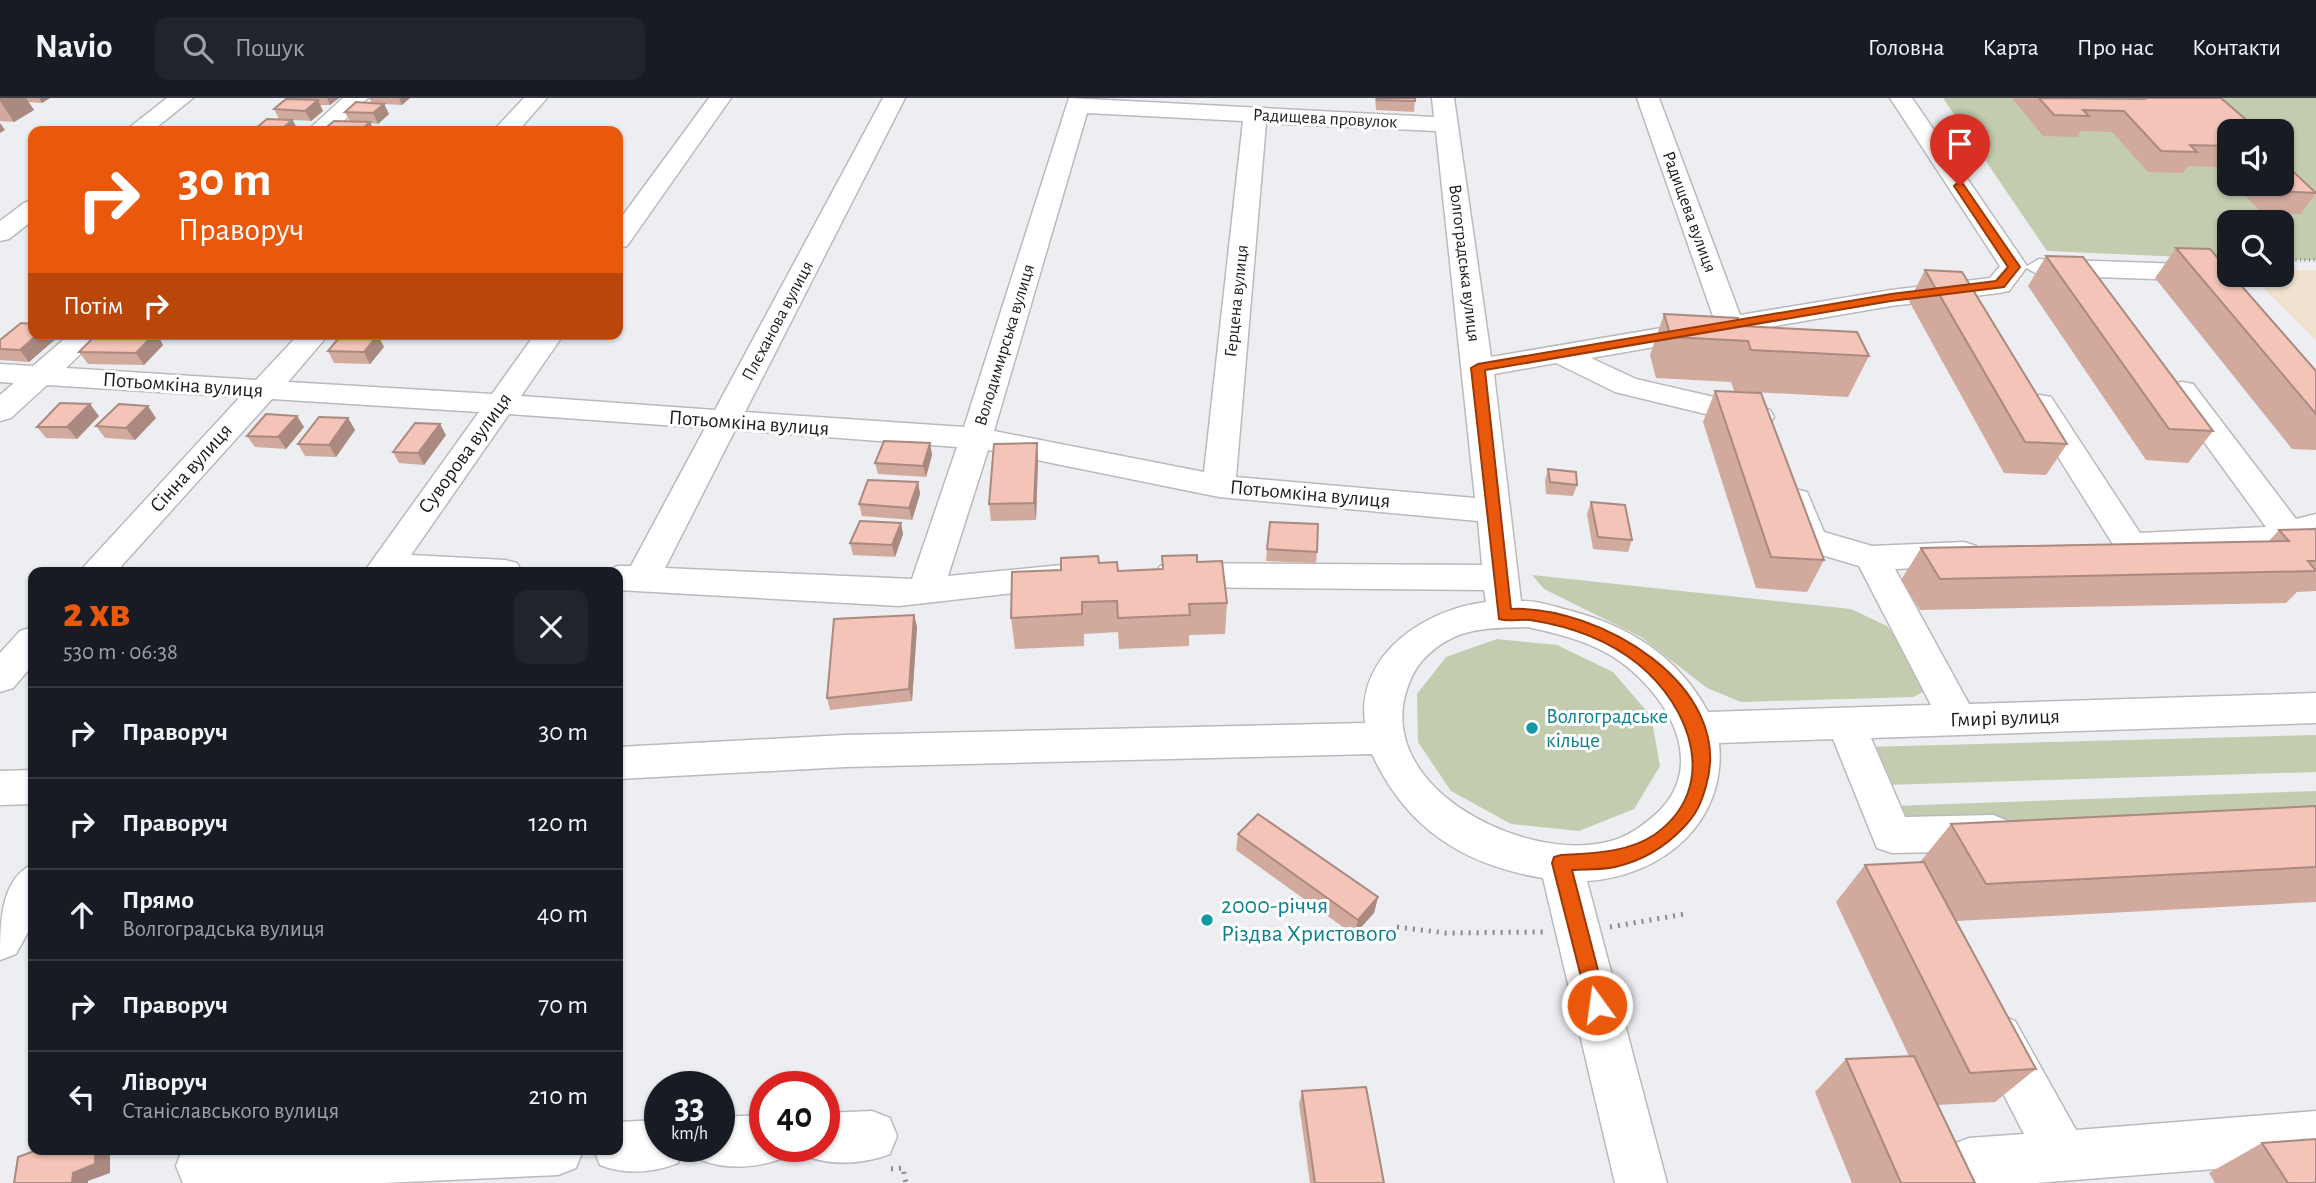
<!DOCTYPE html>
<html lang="uk">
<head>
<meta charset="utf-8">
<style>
	body { margin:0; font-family:"Alegreya Sans",sans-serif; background:#20242c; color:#f1f3f6; height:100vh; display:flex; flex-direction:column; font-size:26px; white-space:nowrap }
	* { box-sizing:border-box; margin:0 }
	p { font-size:23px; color:#9ea1a6 }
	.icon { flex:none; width:38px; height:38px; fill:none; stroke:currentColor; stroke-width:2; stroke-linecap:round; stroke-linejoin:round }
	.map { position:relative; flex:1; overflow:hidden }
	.drawer { position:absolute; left:28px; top:469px; width:595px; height:588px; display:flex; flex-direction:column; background:#171b24; border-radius:14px; box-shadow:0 2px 5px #0004 }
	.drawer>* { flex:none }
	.banner { position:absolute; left:28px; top:28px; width:595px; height:214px; border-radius:14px; box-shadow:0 2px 5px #0004; background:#ea580c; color:#fff; overflow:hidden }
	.buttons { position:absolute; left:2217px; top:21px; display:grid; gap:14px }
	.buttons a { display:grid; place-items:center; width:77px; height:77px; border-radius:14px; background:#171b24; box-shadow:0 2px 5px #0004; font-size:35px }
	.speed { position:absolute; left:644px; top:973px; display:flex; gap:14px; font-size:35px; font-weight:700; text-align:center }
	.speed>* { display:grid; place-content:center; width:91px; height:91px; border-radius:50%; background:#171b24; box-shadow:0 2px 5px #0004; line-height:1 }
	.speed small { font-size:18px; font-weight:400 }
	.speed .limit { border:10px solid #d22; background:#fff; color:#111 }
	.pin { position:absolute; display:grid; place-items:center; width:60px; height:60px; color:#fff; margin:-72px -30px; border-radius:50% 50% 50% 0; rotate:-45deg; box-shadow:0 0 7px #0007 }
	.pin .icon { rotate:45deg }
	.me { position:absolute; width:77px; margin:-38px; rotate:346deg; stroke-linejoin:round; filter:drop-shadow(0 0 5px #0008) }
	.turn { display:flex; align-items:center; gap:24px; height:147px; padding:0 35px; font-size:32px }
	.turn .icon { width:91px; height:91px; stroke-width:2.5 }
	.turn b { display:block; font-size:49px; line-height:60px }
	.then { display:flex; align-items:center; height:66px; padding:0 35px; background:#0003; gap:14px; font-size:26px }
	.round { display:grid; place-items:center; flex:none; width:74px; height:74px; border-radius:14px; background:#20242c }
	.summary { display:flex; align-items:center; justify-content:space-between; height:119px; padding:0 35px }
	h1 { font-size:42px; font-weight:800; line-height:52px; color:#ea580c }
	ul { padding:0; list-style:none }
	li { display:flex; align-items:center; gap:21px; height:91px; padding:0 35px; border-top:2px solid #363941 }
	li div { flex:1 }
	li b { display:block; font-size:26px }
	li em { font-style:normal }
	header { display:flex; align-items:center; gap:42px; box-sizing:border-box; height:98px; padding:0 35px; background:#171b24; border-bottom:2px solid #363941 }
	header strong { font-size:33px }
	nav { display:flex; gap:38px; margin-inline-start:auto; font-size:24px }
	.search { width:490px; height:63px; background:#20242c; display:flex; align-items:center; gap:18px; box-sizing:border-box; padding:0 24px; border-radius:14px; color:#9ea1a6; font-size:26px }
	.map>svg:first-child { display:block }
</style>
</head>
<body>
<header>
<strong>Navio</strong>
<div class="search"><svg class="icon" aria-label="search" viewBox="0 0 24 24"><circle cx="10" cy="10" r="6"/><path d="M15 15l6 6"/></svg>Пошук</div>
<nav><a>Головна</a><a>Карта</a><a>Про нас</a><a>Контакти</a></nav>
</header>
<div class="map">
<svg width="2316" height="1085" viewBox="0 0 2316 1085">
	<rect width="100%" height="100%" fill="#edeef1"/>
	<polygon fill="#f0e2cf" points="2282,172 2316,172 2316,243 2250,177 2282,177"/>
	<g fill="#c4ccaf" fill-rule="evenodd">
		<path d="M1943 0H2316V162H2282V124H2230L2229 161 2047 153ZM2230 33H2282V86H2230Z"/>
		<polygon points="1532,477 1851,511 1887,528 1921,574 1925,593 1913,599 1741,604 1707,590 1641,539 1544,491"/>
		<polygon points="1497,541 1557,547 1613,574 1651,618 1660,668 1634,711 1579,733 1511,726 1451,693 1418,644 1417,596 1446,559"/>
		<polygon points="2316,637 2316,674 1884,687 1866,649"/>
		<polygon points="2316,693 2316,720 1914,725 1894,708"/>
	</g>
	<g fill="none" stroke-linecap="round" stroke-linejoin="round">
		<defs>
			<g id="minor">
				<polygon points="167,0 193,0 152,33 125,33"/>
				<polygon points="343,0 368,0 333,33 307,33"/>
				<polygon points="524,0 547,0 518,33 493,33"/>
				<polygon points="709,0 731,0 627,148 618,150 618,124"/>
				<path d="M883 0H905L745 314 964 329 1069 0 1434 19 1432 0H1454L1491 259 1714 221 1637 0H1659L1740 217 1891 192 1990 180 2000 168 1890 0H1912L2027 168 2039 161 2211 167 2221 169 2225 175 2221 181 2211 183 2039 177 2026 170 2009 193 1999 195 1891 208 1591 260 1636 281 1770 312 1774 319 1770 326 1759 329 1615 294 1556 265 1494 276 1521 503C1536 502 1553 508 1568 512 1629 528 1678 558 1708 614L1931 607 1859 468 1798 450 1778 402 1783 394 1795 391 1807 394 1824 434 1872 448 1964 444 1976 448 1981 456 1976 464 1964 468 1895 471 1969 606 2316 595V625L1871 640 1905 719 1993 717 2008 723 2014 735 2008 747 1993 753 1892 755 1877 750 1833 641 1719 645C1727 724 1663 778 1587 783L1667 1085H1615L1543 780C1463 767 1406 730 1372 656L845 669 618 681V649L845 637 1365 625C1356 556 1426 511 1486 504L1484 492 1172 489 1160 486 1154 477 1160 468 1172 465 1482 467 1478 423 1219 399 988 352 948 478 1062 467 1074 470 1080 479 1074 488 899 508 618 492V474H604L618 468H631L705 330 509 316 411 457 505 462 517 465 522 474H364L479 314 272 301 116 474H79L240 299 47 287 11 320 0 323V297L14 285 0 284V266L33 268 70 236H101L66 270 256 282 299 236H329L288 284 492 296 535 236H564L521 298 715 312ZM1087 15 1243 23 1204 374 994 333ZM1266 25 1436 33 1475 400 1236 379ZM735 332 957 349 912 481 665 470ZM1527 529C1560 536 1593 544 1621 564 1673 603 1711 674 1649 722 1637 732 1622 741 1607 744 1522 765 1366 686 1410 583 1418 562 1438 545 1459 537 1481 529 1504 530 1527 529Z"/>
				<polygon points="33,102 33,122 9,141 0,143 0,123 24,105"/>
				<polygon points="2182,284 2193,286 2296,421 2316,416 2316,438 2264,453 2131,460 2119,456 2025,306 2029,299 2040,297 2051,299 2140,435 2266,429 2167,293 2171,286"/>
				<polygon points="33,529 33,567 13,590 0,594 0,555 20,533"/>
				<polygon points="33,672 33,706 0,707 0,673"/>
				<path d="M33 766V825L16 856 0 862C0 826 0 781 33 766Z"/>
				<polygon points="1998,916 2015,923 2076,1032 2316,1013 2316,1063 2036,1085 1952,1085 1944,1065 1951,1047 1969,1040 2024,1036 1974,939 1981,923"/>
				<path d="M872 1013 890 1020 897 1038 890 1056C863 1066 833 1068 806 1058L803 1048H824V1015Z"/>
				<path d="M765 1017V1048H787L783 1060C757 1070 727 1072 701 1062L696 1048H719V1019Z"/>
				<path d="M660 1022V1048H684L678 1065C652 1075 626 1077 600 1067L594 1052H618V1024Z"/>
				<polygon points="182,1052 583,1052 576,1070 558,1077 383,1085 183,1085 176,1068"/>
			</g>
		</defs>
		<use href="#minor" stroke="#bababe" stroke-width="3"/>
		<polyline stroke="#8a8a8d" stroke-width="3.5" stroke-dasharray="1 3.5" stroke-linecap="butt" points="2282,162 2316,162"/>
		<g stroke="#8a8a8d" stroke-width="5" stroke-dasharray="2 6" stroke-linecap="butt">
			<polyline points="1397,829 1446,835 1545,834"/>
			<polyline points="1610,829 1685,816"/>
			<polyline points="891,1071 903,1070 906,1085"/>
		</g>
		<use href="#minor" fill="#fff" fill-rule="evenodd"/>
	</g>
	<g fill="#d1a99d">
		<polygon points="0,0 50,0 42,5 28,4 34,12 14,24 0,23"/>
		<polygon points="293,0 339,0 330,7 320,7 323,13 311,23 293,22 298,32 297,33 257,33 255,31 279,21 274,11 294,1"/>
		<polygon points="369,0 410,0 402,7 384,6 389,16 378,26 371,25 374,33 322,33 350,24 345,14 372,5"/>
		<polygon points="1375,0 1415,0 1414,14 1376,12"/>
		<polygon points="2012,0 2221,0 2230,33 2230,81 2217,69 2188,68 2183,75 2148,74 2112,34 2081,33 2078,39 2043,38"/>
		<polygon points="2234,86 2282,86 2316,95 2301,116 2262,115"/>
		<polygon points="2176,150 2316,273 2316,352 2292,351 2155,180"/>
		<polygon points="2046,158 2213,333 2188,365 2146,362 2028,188"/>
		<polygon points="1925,172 2067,346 2046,377 2004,375 1909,203"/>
		<polygon points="1664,216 1741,228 1869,258 1848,299 1734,293 1731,284 1656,280 1650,257"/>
		<polygon points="97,236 163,236 159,240 163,247 144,267 88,266 79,254"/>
		<polygon points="59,238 29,264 0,262 0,251"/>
		<polygon points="384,249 370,266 334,265 328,253"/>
		<polygon points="1715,293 1824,462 1807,494 1756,490 1703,324"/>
		<polygon points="99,318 77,341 46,340 37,329"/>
		<polygon points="297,318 304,329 286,351 255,349 247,338"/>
		<polygon points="156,320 135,342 105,340 96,328"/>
		<polygon points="348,320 355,332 336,359 305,358 298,346"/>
		<polygon points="446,337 424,367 399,365 393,354"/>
		<polygon points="930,345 932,357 926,379 878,376 875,365"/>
		<polygon points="1037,345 1038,362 1036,422 991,423 989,406"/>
		<polygon points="1548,371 1577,387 1573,398 1546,396 1545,383"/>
		<polygon points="918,384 920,396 912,422 862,418 859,406"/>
		<polygon points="1591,404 1632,442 1628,454 1593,451 1587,416"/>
		<polygon points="2316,429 2316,493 2297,494 2286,505 1920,512 1901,482 1921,450 2269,443 2279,432 2314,431"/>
		<polygon points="903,436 895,459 853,457 850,445"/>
		<polygon points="1267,451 1317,454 1316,465 1266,463"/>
		<polygon points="1162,458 1197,464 1227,505 1225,536 1189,537 1189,548 1119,551 1118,534 1084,536 1084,548 1015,551 1011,520 1061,472 1099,465 1118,473 1162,471"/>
		<polygon points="914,517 917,529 912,603 830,612 827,600"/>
		<polygon points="2316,708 2316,804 1956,823 2036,971 1995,1004 1938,1007 1975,1085 1852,1085 1815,994 1846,961 1909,958 1836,804 1865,767 1920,764 1951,726"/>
		<polygon points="1238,736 1378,799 1374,815 1354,837 1236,752"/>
		<polygon points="1302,993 1384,1085 1310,1085 1299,1006"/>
		<polygon points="2262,1045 2316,1085 2215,1085 2209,1075"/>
	</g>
	<g fill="#aa8980">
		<polygon points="0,0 26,0 34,12 14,24 0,3"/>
		<polygon points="39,0 50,0 42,5"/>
		<polygon points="327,0 339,0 330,7"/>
		<polygon points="399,0 410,0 402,7"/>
		<polygon points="318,2 323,13 311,23 305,13"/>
		<polygon points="384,6 389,16 378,26 373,15"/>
		<polygon points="292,22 298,32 282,33 281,32"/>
		<polygon points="370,24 374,33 360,33"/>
		<polygon points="0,25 5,32 0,35"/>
		<polygon points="38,236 57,236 59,238 29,264 20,252"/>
		<polygon points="152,236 163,236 159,240 163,247 144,267 136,255"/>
		<polygon points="378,237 384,249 370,266 364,254"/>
		<polygon points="90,306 99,318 77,341 67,329"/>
		<polygon points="148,308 156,320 135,342 126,330"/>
		<polygon points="297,318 304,329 286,351 278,339"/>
		<polygon points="348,320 355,332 336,359 329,347"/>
		<polygon points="440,326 446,337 424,367 418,355"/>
		<polygon points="930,345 932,357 926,379 923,368"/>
		<polygon points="1037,345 1038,362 1036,422 1034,405"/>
		<polygon points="918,384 920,396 912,422 909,410"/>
		<polygon points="901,425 903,436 895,459 892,447"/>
		<polygon points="914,517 917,529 912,603 909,591"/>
		<polygon points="1378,799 1374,815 1354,837 1358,822"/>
		<polygon points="95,1052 110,1052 110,1075 88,1083 88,1085 72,1085 73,1075"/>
	</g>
	<g fill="#f3c4b7" stroke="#aa8980" stroke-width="2">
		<polygon points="1377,0 1415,0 1415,3 1377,2"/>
		<polygon points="2039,0 2144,1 2143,0 2221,0 2259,33 2230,33 2230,48 2190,47 2197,54 2161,53 2124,13 2083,12 2089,18 2054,17"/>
		<polygon points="286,1 318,2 305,13 274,11"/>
		<polygon points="356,4 384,6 373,15 345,14"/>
		<polygon points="267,21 292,22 281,32 255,31"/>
		<polygon points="334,23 370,24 360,33 322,33"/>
		<polygon points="2282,63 2316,95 2277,93 2269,86 2282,86"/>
		<polygon points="2176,150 2210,151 2230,174 2230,177 2232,177 2316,273 2316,316"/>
		<polygon points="2046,158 2083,159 2213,333 2169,331"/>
		<polygon points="1925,172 1962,174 2067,346 2025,344"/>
		<polygon points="1664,216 1738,220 1741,228 1857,234 1869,258 1751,252 1748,243 1671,239"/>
		<polygon points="21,225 33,226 33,236 38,236 20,252 0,251 0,242"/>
		<polygon points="97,236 154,236 136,255 79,254"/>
		<polygon points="342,236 354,236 378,237 364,254 328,253"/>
		<polygon points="1715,293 1761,295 1824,462 1771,459"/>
		<polygon points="60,305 90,306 67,329 37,329"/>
		<polygon points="119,306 148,308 126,330 96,328"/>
		<polygon points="266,316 297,318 278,339 247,338"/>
		<polygon points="319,319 348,320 329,347 298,346"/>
		<polygon points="415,325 440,326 418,355 393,354"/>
		<polygon points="884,343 930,345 923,368 875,365"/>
		<polygon points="1037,345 1034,405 989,406 994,346"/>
		<polygon points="1548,371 1576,374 1577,387 1550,384"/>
		<polygon points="868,382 918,384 909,410 859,406"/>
		<polygon points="1591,404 1625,407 1632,442 1598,439"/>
		<polygon points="860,423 901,425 892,447 850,445"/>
		<polygon points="1270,424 1318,426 1317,454 1267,451"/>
		<polygon points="2316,431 2316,463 2308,463 2316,473 1940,481 1921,450 2289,443 2279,432"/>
		<polygon points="1197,457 1197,464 1222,463 1227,505 1189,506 1190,517 1118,520 1117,503 1082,504 1082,516 1011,520 1012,474 1061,472 1061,460 1098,458 1099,465 1117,464 1118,473 1163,471 1162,458"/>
		<polygon points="914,517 909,591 827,600 834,521"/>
		<polygon points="2316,708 2316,769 1986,786 1951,726"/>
		<polygon points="1258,716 1378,799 1358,822 1238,736"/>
		<polygon points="1924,764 2036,971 1970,975 1865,767"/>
		<polygon points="1914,958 1975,1085 1901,1085 1846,961"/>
		<polygon points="1366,989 1384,1085 1315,1085 1302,993"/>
		<polygon points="2316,1041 2316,1085 2288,1085 2262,1045"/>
		<polygon points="37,1052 95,1052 95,1066 73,1075 72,1085 14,1085 18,1059"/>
	</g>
	<path fill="#ea580c" stroke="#983908" stroke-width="2" d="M1956 86H1963L2020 169 2004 189 1891 203 1485 272 1511 511C1597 507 1736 587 1706 688 1701 706 1696 717 1683 730 1665 749 1641 763 1615 769 1601 772 1586 771 1572 772L1607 907 1604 914 1597 916 1590 914 1552 765 1554 759 1561 757C1592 755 1627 755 1654 737 1721 690 1691 609 1638 566 1607 541 1569 528 1530 522 1520 521 1509 524 1499 521L1471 270 1478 266 1891 196 1996 183 2008 169 1954 88Z"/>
	<g fill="#0f9aa8" stroke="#fff" stroke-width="2.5">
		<circle cx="1532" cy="630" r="7"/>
		<circle cx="1207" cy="822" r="7"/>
	</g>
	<g text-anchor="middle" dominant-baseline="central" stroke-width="6" stroke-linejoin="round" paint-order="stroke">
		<g font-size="18" fill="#1d1d1f" stroke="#fff">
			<text transform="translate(1325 21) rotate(3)">Радищева провулок</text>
			<text transform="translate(1689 114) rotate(70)">Радищева вулиця</text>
			<text transform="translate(1464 165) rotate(83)">Волгоградська вулиця</text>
			<text transform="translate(1237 203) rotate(-84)">Герцена вулиця</text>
			<text transform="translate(778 223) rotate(-62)">Плєханова вулиця</text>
			<text transform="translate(1005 247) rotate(-73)">Володимирська вулиця</text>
		</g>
		<g font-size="21" fill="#1d1d1f" stroke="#fff">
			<text transform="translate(183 287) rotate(4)">Потьомкіна вулиця</text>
			<text transform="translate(749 325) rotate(4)">Потьомкіна вулиця</text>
			<text transform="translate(465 355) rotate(-54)">Суворова вулиця</text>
			<text transform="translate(191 370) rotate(-48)">Сінна вулиця</text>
			<text transform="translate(1310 396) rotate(5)">Потьомкіна вулиця</text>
			<text transform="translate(2005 620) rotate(-2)">Гмирі вулиця</text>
		</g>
		<g font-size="21" fill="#0d838f" stroke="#fff" text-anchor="start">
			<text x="1546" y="618">Волгоградське<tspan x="1546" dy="24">кільце</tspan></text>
		</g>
		<g font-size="24" fill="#0d838f" stroke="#fff" text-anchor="start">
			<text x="1221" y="808">2000-річчя<tspan x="1221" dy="28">Різдва Христового</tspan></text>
		</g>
	</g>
</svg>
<div class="buttons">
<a><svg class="icon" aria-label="sound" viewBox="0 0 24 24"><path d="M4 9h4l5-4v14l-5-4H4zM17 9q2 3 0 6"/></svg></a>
<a><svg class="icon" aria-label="search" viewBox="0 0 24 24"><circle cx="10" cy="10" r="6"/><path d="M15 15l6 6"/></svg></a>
</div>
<div class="speed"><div>33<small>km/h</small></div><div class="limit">40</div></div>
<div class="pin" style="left:1960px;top:88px;background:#d93025"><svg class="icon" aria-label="arrive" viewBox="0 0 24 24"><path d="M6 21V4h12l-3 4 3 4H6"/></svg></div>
<svg class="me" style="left:1597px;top:907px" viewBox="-20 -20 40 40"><circle r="17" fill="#ea580c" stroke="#fff" stroke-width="3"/><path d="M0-11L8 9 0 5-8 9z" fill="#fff"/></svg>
<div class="banner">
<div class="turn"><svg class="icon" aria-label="right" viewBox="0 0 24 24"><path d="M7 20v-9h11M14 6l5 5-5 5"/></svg><div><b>30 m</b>Праворуч</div></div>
<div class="then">Потім<svg class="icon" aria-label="right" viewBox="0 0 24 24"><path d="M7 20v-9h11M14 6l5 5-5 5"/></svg></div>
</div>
<section class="drawer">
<div class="summary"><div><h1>2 хв</h1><p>530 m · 06:38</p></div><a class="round"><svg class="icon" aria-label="close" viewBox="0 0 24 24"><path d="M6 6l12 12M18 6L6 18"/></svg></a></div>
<ul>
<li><svg class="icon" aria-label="right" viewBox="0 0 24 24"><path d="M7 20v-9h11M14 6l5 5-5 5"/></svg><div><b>Праворуч</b></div><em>30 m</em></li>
<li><svg class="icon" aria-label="right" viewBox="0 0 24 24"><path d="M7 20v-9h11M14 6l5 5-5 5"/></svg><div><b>Праворуч</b></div><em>120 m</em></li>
<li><svg class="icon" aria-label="ahead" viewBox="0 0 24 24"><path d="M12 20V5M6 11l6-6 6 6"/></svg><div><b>Прямо</b><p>Волгоградська вулиця</p></div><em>40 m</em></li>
<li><svg class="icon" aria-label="right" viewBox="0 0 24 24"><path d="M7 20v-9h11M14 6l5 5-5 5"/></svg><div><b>Праворуч</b></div><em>70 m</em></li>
<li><svg class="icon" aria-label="left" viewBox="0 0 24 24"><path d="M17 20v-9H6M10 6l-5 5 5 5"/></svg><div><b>Ліворуч</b><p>Станіславського вулиця</p></div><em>210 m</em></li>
</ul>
</section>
</div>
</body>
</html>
